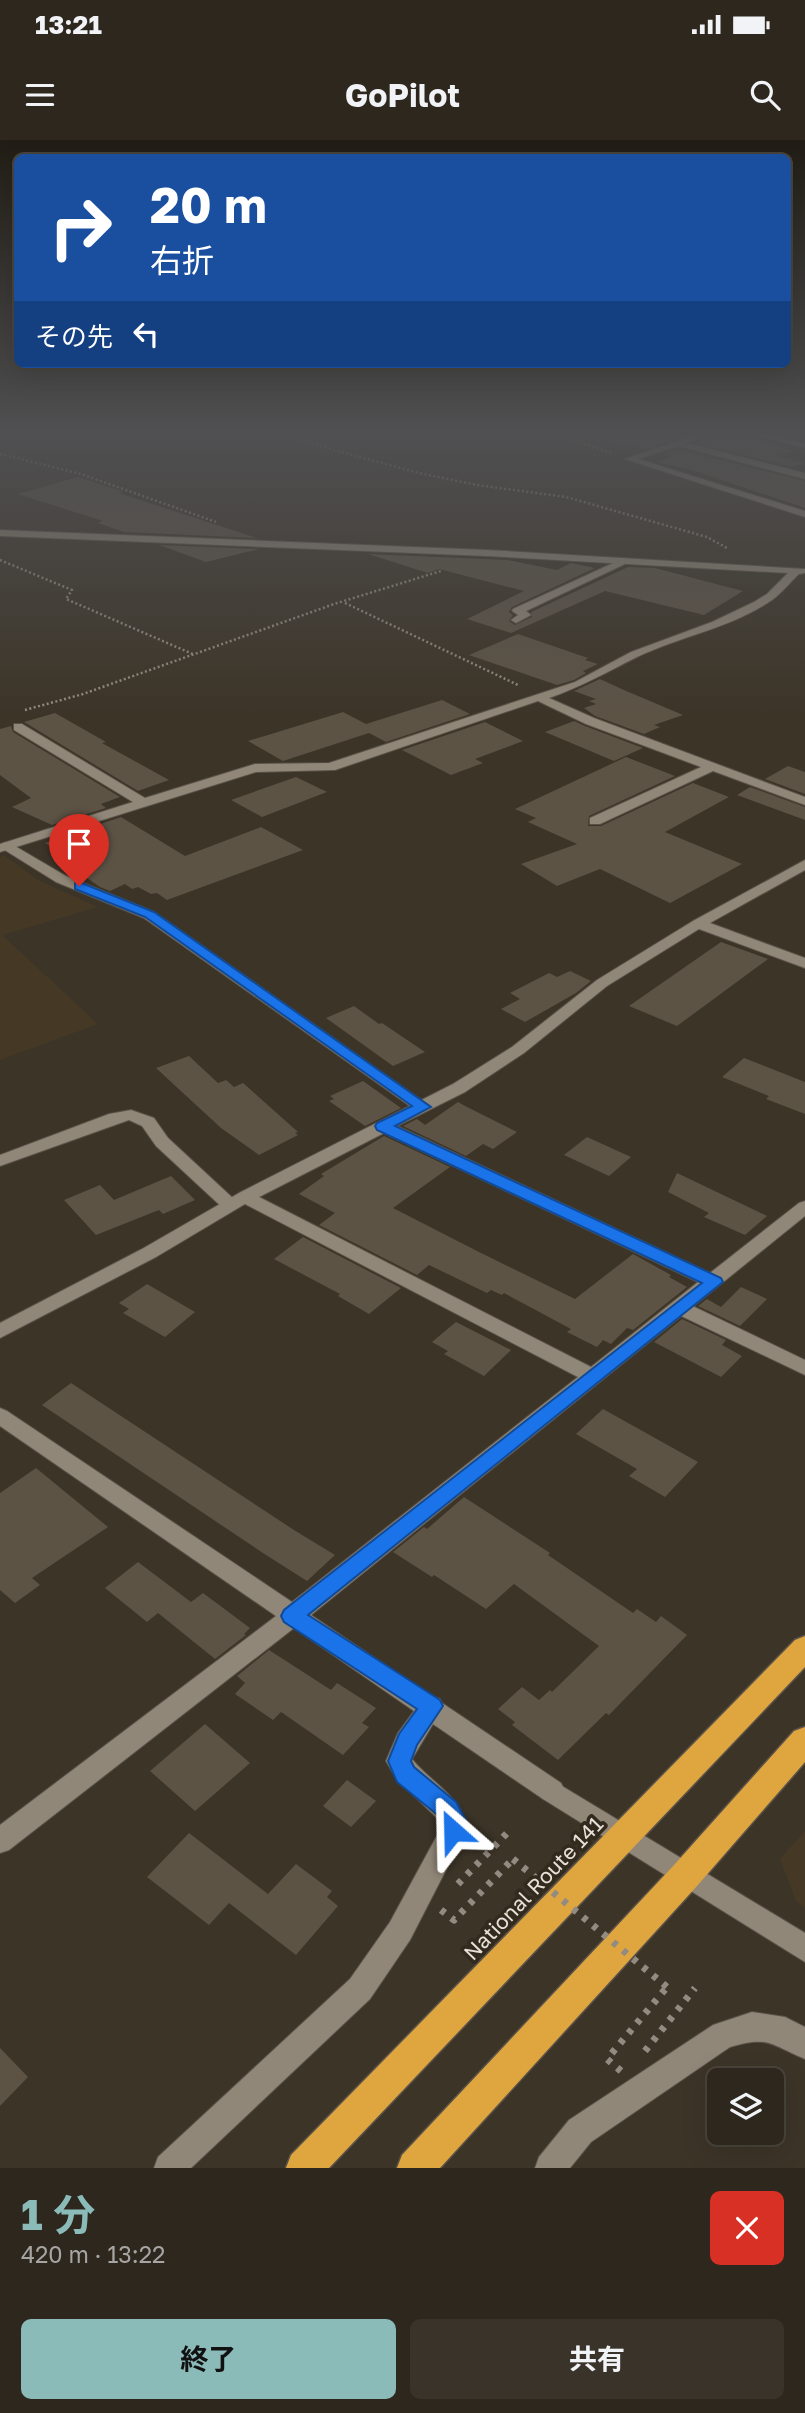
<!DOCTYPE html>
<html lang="ja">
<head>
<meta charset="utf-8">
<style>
	body { margin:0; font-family:"Golos Text","Noto Sans JP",sans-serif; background:#39332a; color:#f1f3f6; height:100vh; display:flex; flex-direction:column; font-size:26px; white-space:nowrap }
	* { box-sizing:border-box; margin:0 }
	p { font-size:23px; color:#a7a5a4 }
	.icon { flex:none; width:38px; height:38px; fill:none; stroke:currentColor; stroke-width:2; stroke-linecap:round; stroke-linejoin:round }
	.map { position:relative; height:2028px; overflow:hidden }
	.drawer { display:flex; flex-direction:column; background:#2d271d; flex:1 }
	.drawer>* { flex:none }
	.banner { position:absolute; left:14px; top:14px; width:777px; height:214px; border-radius:10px; box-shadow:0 7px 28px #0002,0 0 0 2px #48443b; background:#1a4fa0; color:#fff; overflow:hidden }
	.controls { position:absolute; left:707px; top:1928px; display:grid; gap:14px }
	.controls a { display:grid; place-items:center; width:77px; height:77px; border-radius:10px; background:#2d271d; box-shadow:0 7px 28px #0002,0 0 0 2px #48443b; font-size:35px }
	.pin { position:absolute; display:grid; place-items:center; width:60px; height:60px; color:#fff; margin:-72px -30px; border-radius:50% 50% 50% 0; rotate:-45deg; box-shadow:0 0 7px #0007 }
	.pin .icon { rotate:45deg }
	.me { position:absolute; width:77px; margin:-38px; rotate:335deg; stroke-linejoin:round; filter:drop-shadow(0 0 5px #0008) }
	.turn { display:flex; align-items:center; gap:24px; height:147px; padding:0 21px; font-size:32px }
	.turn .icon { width:91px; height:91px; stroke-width:2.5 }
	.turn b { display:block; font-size:49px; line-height:60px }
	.then { display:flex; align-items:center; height:66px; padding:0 21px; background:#0003; gap:14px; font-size:26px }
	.round { display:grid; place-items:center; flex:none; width:74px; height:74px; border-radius:10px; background:#39332a }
	.head { display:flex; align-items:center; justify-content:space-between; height:119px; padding:0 21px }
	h1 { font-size:42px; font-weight:700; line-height:52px; color:#8bbbb9 }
	.cta { display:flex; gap:14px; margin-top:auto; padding:14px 21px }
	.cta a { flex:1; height:80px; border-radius:10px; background:#8bbbb9; color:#111; font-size:28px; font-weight:700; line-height:80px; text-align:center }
	.cta a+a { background:#39332a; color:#f1f3f6 }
	.status { display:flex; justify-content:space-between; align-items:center; height:49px; padding:0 35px; background:#2d271d; direction:ltr }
	.status svg { height:19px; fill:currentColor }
	header { display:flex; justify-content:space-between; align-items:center; height:91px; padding:0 21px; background:#2d271d; font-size:32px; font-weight:700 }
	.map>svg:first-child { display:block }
</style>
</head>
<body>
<div class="status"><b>13:21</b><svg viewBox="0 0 49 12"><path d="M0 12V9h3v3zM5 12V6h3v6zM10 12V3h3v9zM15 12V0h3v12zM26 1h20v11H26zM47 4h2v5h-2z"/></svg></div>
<header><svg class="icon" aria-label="menu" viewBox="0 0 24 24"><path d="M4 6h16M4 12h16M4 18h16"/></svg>GoPilot<svg class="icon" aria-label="search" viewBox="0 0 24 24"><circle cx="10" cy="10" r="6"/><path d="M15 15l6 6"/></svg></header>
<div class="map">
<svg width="805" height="2028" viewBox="0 0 805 2028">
	<rect width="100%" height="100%" fill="#3c3427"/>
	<g fill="#453926">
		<polygon points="4,715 38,740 98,767 2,795 98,884 0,920 0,717"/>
		<polygon points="805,1691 805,1767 796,1761 780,1719"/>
	</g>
	<g fill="#5c5345">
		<polygon points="612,292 672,292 686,296 646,309 611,301"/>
		<polygon points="732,294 785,307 782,308 794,311 778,316 804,323 792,327 695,303"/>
		<polygon points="678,309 805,341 805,368 695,331 657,322 673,316 663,314"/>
		<polygon points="78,337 124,352 119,353 257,398 124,392 98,383 103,381 18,354"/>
		<polygon points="159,405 259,409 206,422"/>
		<polygon points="368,414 508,420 557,430 571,423 595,428 512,467 509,472 513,475 509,481 515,485 532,477 531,472 628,427 655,428 743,451 704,475 605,451 511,493 467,479 524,451 439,429 428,433"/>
		<polygon points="518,494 588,518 585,520 598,524 583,531 586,533 574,540 557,545 469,515"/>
		<polygon points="600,539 624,550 683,575 654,585 660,587 644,594 595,576 584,568 596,564 589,561 596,559 574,551"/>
		<polygon points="442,560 470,574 386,602 369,593 283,621 248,601 343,572 366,584"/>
		<polygon points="55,573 106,602 102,603 169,640 138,651 24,582"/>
		<polygon points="574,581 585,586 643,608 614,621 545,592"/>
		<polygon points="485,582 523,601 475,619 483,623 451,635 402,610"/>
		<polygon points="11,586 13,592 120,657 101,664 106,668 52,685 12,667 31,658 0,635 0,589"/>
		<polygon points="626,617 675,636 589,676 588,686 601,686 693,643 729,657 665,692 742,724 670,763 600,729 557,746 521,724 577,704 528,682 536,678 515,669"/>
		<polygon points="788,626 805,632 805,654 765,639"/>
		<polygon points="296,637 327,652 262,677 231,660"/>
		<polygon points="750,647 805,667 805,680 737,655"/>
		<polygon points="121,677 185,716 261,687 303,710 167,760 157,753 151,754 138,747 132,749 125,744 110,751 100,747 71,727 78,724 45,703"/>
		<polygon points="721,802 768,819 677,886 629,866"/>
		<polygon points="570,831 591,841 576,853 525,882 501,869 520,859 510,853 549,833 557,837"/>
		<polygon points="354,866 379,884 382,883 425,912 393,926 326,878"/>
		<polygon points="189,916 218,943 226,940 234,947 243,943 298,992 295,993 298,995 259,1015 221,988 156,928"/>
		<polygon points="744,918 805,942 805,974 766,959 769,956 722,937"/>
		<polygon points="363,941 401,968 365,986 329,961 334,959 330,956"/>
		<polygon points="458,962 467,967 517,992 493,1009 483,1004 466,1016 403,986 417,979 425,985"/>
		<polygon points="384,996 450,1027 393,1068 479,1112 575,1159 633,1114 671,1135 669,1137 687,1147 633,1190 627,1188 611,1204 603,1200 597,1207 567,1192 571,1189 504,1153 502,1155 491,1150 487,1153 429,1125 417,1135 319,1085 335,1073 299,1054 324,1036 321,1034"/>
		<polygon points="587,997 631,1017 609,1036 564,1015"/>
		<polygon points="677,1033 767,1076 745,1095 704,1077 709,1073 668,1052"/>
		<polygon points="171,1036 195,1060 163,1074 159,1070 96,1095 64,1060 100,1045 114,1060"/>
		<polygon points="303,1097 401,1148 369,1174 338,1156 340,1154 274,1119"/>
		<polygon points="147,1144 195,1172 165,1197 123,1173 129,1169 119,1163"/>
		<polygon points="741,1147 767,1159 740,1186 698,1166 707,1159 721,1167"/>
		<polygon points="682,1179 726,1200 722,1205 742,1216 721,1237 654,1202"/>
		<polygon points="456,1182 511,1210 484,1236 444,1214 448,1211 432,1202"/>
		<polygon points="71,1243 294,1390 335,1415 307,1441 266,1415 42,1265"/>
		<polygon points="603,1269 698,1322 665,1357 629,1336 637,1329 576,1294"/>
		<polygon points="36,1328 108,1387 32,1438 40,1445 15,1463 0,1450 0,1353"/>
		<polygon points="464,1357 550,1413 548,1415 633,1473 637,1469 656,1482 661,1476 687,1495 609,1575 606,1573 558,1620 512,1585 515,1582 498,1569 522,1547 539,1560 550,1550 552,1552 599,1506 514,1444 486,1469 434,1435 432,1437 393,1412 424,1387 427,1389"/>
		<polygon points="138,1422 191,1462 203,1453 250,1488 244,1494 246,1495 215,1519 158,1473 147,1482 105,1448"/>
		<polygon points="269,1510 331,1550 337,1543 376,1568 362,1583 369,1587 343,1615 281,1572 273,1580 235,1554 245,1543 237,1536"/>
		<polygon points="205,1584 250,1623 195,1671 150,1631"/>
		<polygon points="347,1640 376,1661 351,1687 323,1666"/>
		<polygon points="189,1693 268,1754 296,1724 332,1751 327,1757 338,1766 296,1815 229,1763 209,1785 147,1737"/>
		<polygon points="0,1908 28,1937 0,1966"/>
	</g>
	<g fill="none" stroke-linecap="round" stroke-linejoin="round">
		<defs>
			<g id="lane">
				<polygon points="624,418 629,421 627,423 526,471 531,475 516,483 511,480 518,475 512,471 513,469"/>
				<polygon points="8,702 66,736 154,772 431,967 423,972 417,971 144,778 56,742 3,709 3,703"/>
				<polygon points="131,970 154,978 168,998 236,1061 239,1065 236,1069 224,1069 156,1006 142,986 129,980 0,1026 0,1015 109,974"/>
				<polygon points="682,1161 805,1220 805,1235 675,1173 672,1168 675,1163"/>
			</g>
			<g id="street">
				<polygon points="705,292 717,292 686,303 805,333 805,339 678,306 638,319 805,371 805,377 625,319"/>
				<polygon points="745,292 759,292 805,304 805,308"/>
				<path d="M0 390 487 410 805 429V433L799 434C790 442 782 453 772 460 731 488 681 496 637 517 607 532 581 547 549 558L594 578 805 657V665L713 631 600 684H590V678L701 627 586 584 538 561 335 630 256 632 0 712V704L133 662 14 590V584H22L145 658 255 624 329 623 575 542 631 512 712 482 754 462 767 454 788 433 487 416 0 396Z"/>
				<path d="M805 720V730L710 783 805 818V828L699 789 607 846 524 913 465 952 397 986 710 1133 799 1063 805 1061V1076L311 1475 431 1556 440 1559 442 1563 561 1643 565 1651 561 1659 552 1662 543 1659 433 1584 412 1619C432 1644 463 1656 466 1691L410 1800 370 1859 191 2028H154L158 2017 350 1839 390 1782 440 1690 439 1680 396 1638 386 1621 398 1593 414 1571 294 1488 9 1710 0 1713V1685L276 1476 0 1286V1268L7 1271 292 1462 578 1237 245 1064 156 1117 0 1198V1183L142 1109 239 1053 453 944 512 907 597 840 693 781ZM384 993 698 1142 591 1227 259 1057Z"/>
				<path d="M752 1872 785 1877 805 1887V1919C771 1905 769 1895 730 1907L591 2002 570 2028H535L539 2017 569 1980 713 1885Z"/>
			</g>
			<polygon id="secondary" points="552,1640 805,1793 805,1822 543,1659 539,1651 543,1643"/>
			<g id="highway">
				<polygon points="805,1496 805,1527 329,2028 286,2028 291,2015 795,1500"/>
				<polygon points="805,1587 805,1622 697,1746 440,2028 397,2028 402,2015 675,1724 794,1591"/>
			</g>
		</defs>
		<use href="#lane" stroke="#5a5248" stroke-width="2"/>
		<use href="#street" stroke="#5a5248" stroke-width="2"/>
		<use href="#secondary" stroke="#5a5248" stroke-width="2"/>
		<use href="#highway" stroke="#5a5248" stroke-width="3"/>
		<g stroke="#928b81" stroke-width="2.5" stroke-dasharray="2 2.5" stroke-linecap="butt">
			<polyline points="268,292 419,333 477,345 566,357 707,397 727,408"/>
			<polyline points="545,292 612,313"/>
			<polyline points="0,314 81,334 216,382"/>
			<polyline points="0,420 72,450 66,459 195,515"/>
			<polyline points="345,463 518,545"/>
			<polyline points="25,570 83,554 334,464 441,431"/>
		</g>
		<g stroke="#928b81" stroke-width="7" stroke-dasharray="5 8" stroke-linecap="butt">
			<polyline points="458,1744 511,1689"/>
			<polyline points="441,1770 454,1780 513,1719"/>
			<polyline points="645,1911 695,1848"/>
			<polyline points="621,1931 607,1919 667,1847"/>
		</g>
		<use href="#lane" fill="#918778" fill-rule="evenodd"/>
		<use href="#street" fill="#918778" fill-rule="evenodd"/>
		<use href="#secondary" fill="#918778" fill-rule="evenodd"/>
		<use href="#highway" fill="#dfa53f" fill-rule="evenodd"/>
		<polyline stroke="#928b81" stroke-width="7" stroke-dasharray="5 8" stroke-linecap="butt" points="513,1719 667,1847"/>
	</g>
	<linearGradient id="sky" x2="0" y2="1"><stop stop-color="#211d15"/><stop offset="0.51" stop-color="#505052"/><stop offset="1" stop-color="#505052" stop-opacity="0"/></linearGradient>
	<rect width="805" height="576" fill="url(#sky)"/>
	<polygon fill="#1a73e8" stroke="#114b97" stroke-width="2" points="79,742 154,772 431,967 395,986 721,1138 723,1142 308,1475 440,1560 443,1566 417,1605 411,1621 414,1627 456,1662 466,1680 461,1699 453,1702 444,1699 440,1677 397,1642 388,1621 399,1594 417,1569 284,1482 281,1476 284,1470 702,1143 377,990 375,986 377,983 412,966 145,777 75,749 75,743"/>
	<g text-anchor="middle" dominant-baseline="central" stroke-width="7" stroke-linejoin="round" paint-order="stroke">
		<g font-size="21" fill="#e7e1d9" stroke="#322a1d">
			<text transform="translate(533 1748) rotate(-46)">National Route 141</text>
		</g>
	</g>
</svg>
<div class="controls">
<a><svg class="icon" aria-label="layers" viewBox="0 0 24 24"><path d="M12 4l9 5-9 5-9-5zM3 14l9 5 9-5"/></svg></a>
</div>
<div class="pin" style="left:79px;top:746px;background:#d93025"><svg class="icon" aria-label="arrive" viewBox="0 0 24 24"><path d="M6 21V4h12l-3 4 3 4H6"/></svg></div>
<svg class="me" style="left:453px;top:1691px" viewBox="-20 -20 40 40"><path d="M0-17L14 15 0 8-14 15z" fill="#1a73e8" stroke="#fff" stroke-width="4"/></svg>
<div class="banner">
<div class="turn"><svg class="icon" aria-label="right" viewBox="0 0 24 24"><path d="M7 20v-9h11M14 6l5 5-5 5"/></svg><div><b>20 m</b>右折</div></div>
<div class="then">その先<svg class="icon" aria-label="left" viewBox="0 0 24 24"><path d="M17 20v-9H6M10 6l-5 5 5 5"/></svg></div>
</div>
</div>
<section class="drawer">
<div class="head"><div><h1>1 分</h1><p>420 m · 13:22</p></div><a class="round" style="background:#d93025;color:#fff"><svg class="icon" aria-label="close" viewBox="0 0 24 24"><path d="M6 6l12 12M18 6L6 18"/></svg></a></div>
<div class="cta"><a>終了</a><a>共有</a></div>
</section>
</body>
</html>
